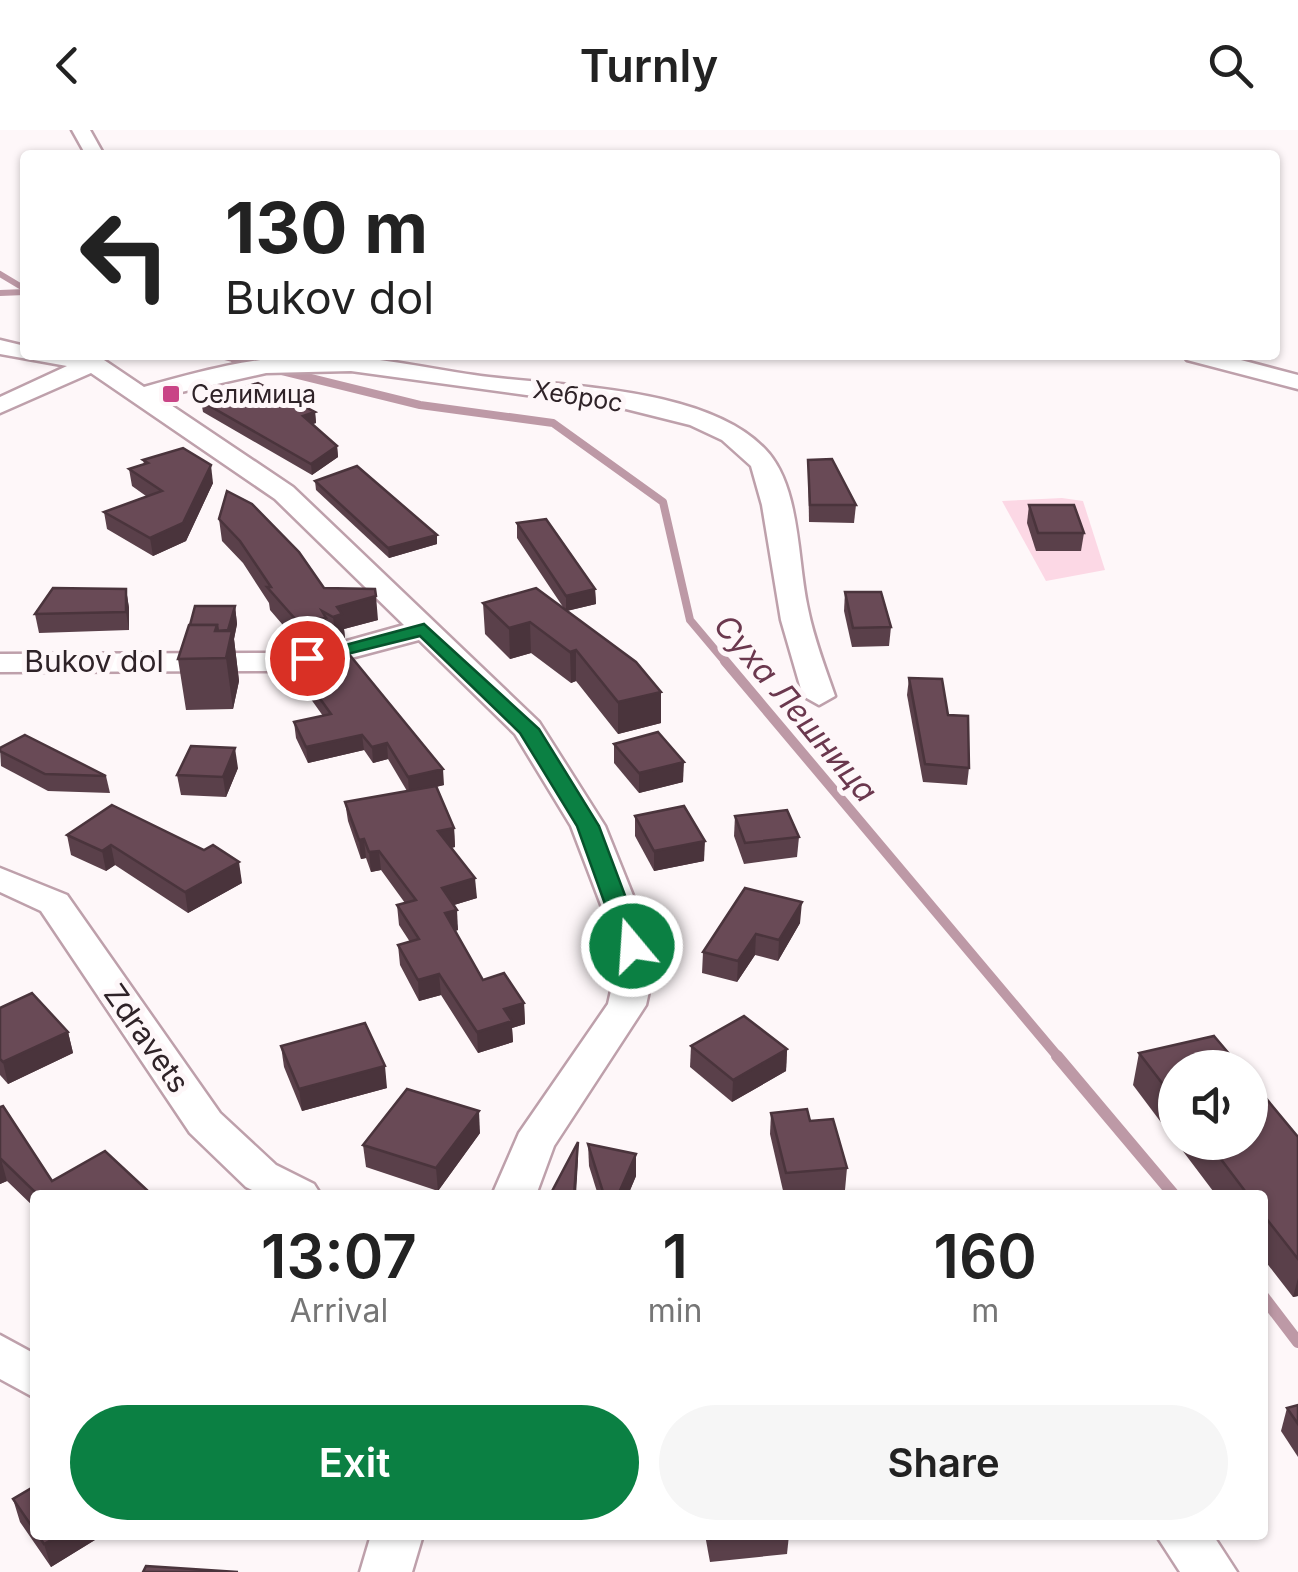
<!DOCTYPE html>
<html lang="en">
<head>
<meta charset="utf-8">
<style>
	body { margin:0; font-family:Inter,sans-serif; background:#f6f6f6; color:#222; height:100vh; display:flex; flex-direction:column; font-size:38px; white-space:nowrap }
	* { box-sizing:border-box; margin:0 }
	p { font-size:32px; color:#767676 }
	.icon { flex:none; width:55px; height:55px; fill:none; stroke:currentColor; stroke-width:2; stroke-linecap:round; stroke-linejoin:round }
	.map { position:relative; flex:1; overflow:hidden }
	.panel { position:absolute; left:30px; top:1060px; width:1238px; height:350px; display:flex; flex-direction:column; background:#fff; border-radius:10px; box-shadow:0 2px 8px #0004 }
	.panel>* { flex:none }
	.banner { position:absolute; left:20px; top:20px; width:1260px; height:210px; border-radius:10px; box-shadow:0 2px 8px #0004; background:#fff; color:#222; overflow:hidden }
	.fabs { position:absolute; left:1158px; top:920px; display:grid; gap:20px }
	.fabs a { display:grid; place-items:center; width:110px; height:110px; border-radius:50%; background:#fff; box-shadow:0 2px 8px #0004; font-size:50px }
	.pin { position:absolute; display:grid; place-items:center; width:85px; height:85px; color:#fff; margin:-42px; border:5px solid #fff; border-radius:50%; box-shadow:0 2px 10px #0007 }
	.me { position:absolute; width:110px; margin:-55px; rotate:342deg; stroke-linejoin:round; filter:drop-shadow(0 0 8px #0008) }
	.turn { display:flex; align-items:center; gap:35px; height:210px; padding:0 40px; font-size:45px }
	.turn .icon { width:130px; height:130px; stroke-width:2.5 }
	.turn b { display:block; font-size:70px; line-height:85px }
	.eta { display:flex; justify-content:space-evenly; align-items:center; height:170px; text-align:center }
	.eta b { font-size:60px; font-weight:600; line-height:70px }
	.action { display:flex; gap:20px; margin-top:auto; padding:20px 40px }
	.action a { flex:1; height:115px; border-radius:60px; background:#0b8043; color:#fff; font-size:40px; font-weight:600; line-height:115px; text-align:center }
	.action a+a { background:#f6f6f6; color:#222 }
	header { display:flex; justify-content:space-between; align-items:center; height:130px; padding:0 40px; background:#fff; font-size:45px; font-weight:600 }
	.map>svg:first-child { display:block }
</style>
</head>
<body>
<header><svg class="icon" aria-label="back" viewBox="0 0 24 24"><path d="M15 5l-7 7 7 7"/></svg>Turnly<svg class="icon" aria-label="search" viewBox="0 0 24 24"><circle cx="10" cy="10" r="6"/><path d="M15 15l6 6"/></svg></header>
<div class="map">
<svg width="1298" height="1442" viewBox="0 0 1298 1442">
	<rect width="100%" height="100%" fill="#fef7f9"/>
	<polygon fill="#fcd8e5" points="1062,368 1083,371 1105,440 1046,451 1002,371"/>
	<g fill="none" stroke-linecap="round" stroke-linejoin="round">
		<g stroke="#bd99a6" stroke-width="6">
			<polyline points="0,144 25,159"/>
			<polyline points="0,163 25,162"/>
			<polyline points="217,225 245,232"/>
		</g>
		<g stroke="#bd99a6" stroke-width="8">
			<polyline points="235,230 256,235"/>
			<polyline points="278,240 420,275 553,293 663,372 690,490 727,534"/>
		</g>
		<polyline stroke="#bd99a6" stroke-width="10" points="725,531 1059,928"/>
		<g stroke="#bd99a6" stroke-width="12">
			<polyline points="1057,926 1174,1065"/>
			<polyline points="1262,1165 1298,1212"/>
		</g>
		<defs>
			<g id="minor">
				<polygon points="72,0 90,0 104,25 86,25"/>
				<path d="M0 210 25 216V225L101 228 144 257C197 242 252 227 308 226 364 224 419 237 474 245 556 257 704 255 765 319 801 356 797 431 808 479 814 509 825 537 835 566L819 575 803 566 781 490 762 375 751 336 722 310 690 295 622 278 351 241 266 243 159 267 293 357 539 592 605 696 644 793 653 843 646 875 554 1016 536 1065H492L519 1003 608 874 615 843 608 793 571 696 515 604 419 510 336 532 268 541 0 542V524L268 523 336 514 404 495 275 369 91 243 0 283V267L67 236 0 224Z"/>
				<polygon points="1183,225 1222,225 1298,245 1298,259 1187,230"/>
				<polygon points="0,738 67,765 220,983 276,1035 314,1054 321,1065 262,1065 246,1057 190,1003 41,781 0,762"/>
				<polygon points="0,1205 35,1224 35,1268 0,1249"/>
				<polygon points="371,1405 423,1405 412,1442 360,1442"/>
				<polygon points="1156,1405 1213,1405 1237,1442 1180,1442"/>
			</g>
		</defs>
		<use href="#minor" stroke="#bea0ab" stroke-width="5"/>
		<use href="#minor" fill="#fff" fill-rule="evenodd"/>
	</g>
	<g fill="#5a404a">
		<polygon points="201,271 315,282 316,293 312,294 337,316 338,327 312,345 203,282"/>
		<polygon points="143,330 213,353 186,411 153,426 107,399 104,382 146,366 132,356 129,339 144,334"/>
		<polygon points="808,330 856,375 854,393 809,392"/>
		<polygon points="315,351 437,414 389,428 316,360"/>
		<polygon points="1029,375 1084,403 1081,421 1036,421 1027,393"/>
		<polygon points="219,389 324,458 378,490 344,499 345,508 336,510 328,507 329,511 300,515 270,480 269,473 243,433 222,411"/>
		<polygon points="517,393 595,459 596,474 567,481 661,562 661,593 618,604 576,551 571,553 531,523 510,529 485,504 483,473 565,480 517,408"/>
		<polygon points="126,459 129,478 129,500 39,503 35,484"/>
		<polygon points="845,462 891,497 889,516 852,517 844,481"/>
		<polygon points="235,476 237,494 234,509 239,551 233,579 186,580 178,529"/>
		<polygon points="318,523 444,655 436,657 454,698 455,717 451,718 477,768 454,775 458,800 455,801 483,850 524,873 525,894 512,898 513,912 478,923 441,865 419,871 400,835 398,815 410,812 399,795 397,775 405,773 381,740 371,742 366,728 361,729 348,691 345,672 407,661 388,629 373,633 364,620 308,633 296,608 294,592 323,586 298,551 296,535 319,530"/>
		<polygon points="909,548 948,585 969,638 967,655 923,652 907,565"/>
		<polygon points="614,614 683,652 639,663 614,633"/>
		<polygon points="0,618 106,646 110,663 48,661 1,636"/>
		<polygon points="238,638 226,667 181,665 177,645"/>
		<polygon points="635,686 704,731 654,741 635,706"/>
		<polygon points="735,686 799,707 797,727 744,734 734,706"/>
		<polygon points="67,705 204,720 242,753 188,783 115,735 106,741 71,725"/>
		<polygon points="745,758 800,793 778,831 755,825 737,852 702,843 703,822"/>
		<polygon points="0,878 68,902 73,923 8,954 0,945"/>
		<polygon points="281,916 387,958 302,981 284,937"/>
		<polygon points="691,916 787,919 786,941 732,972 690,937"/>
		<polygon points="1139,923 1175,938 1175,1011 1133,955"/>
		<polygon points="0,977 52,1051 148,1061 148,1065 35,1065 35,1078 7,1051 0,1054"/>
		<polygon points="771,983 810,991 847,1038 845,1060 784,1065 770,1004"/>
		<polygon points="480,1003 438,1061 366,1037 363,1015"/>
		<polygon points="1298,1007 1298,1166 1293,1167 1262,1127 1262,1065 1216,1065 1176,1012 1250,1012"/>
		<polygon points="588,1014 636,1024 636,1046 628,1065 598,1065 589,1036"/>
		<polygon points="1298,1275 1298,1327 1281,1301 1287,1278"/>
		<polygon points="35,1356 35,1405 103,1405 51,1437 20,1392 13,1369"/>
		<polygon points="705,1405 789,1405 787,1424 710,1432"/>
	</g>
	<g fill="#4a343c">
		<polygon points="315,282 316,293 304,297 303,286"/>
		<polygon points="337,316 338,327 312,345 311,334"/>
		<polygon points="211,335 213,353 186,411 153,426 150,408"/>
		<polygon points="437,405 437,414 389,428 388,418"/>
		<polygon points="126,459 129,478 129,500 126,482"/>
		<polygon points="595,459 596,474 566,481 566,466"/>
		<polygon points="376,466 378,490 344,499 345,508 336,510 333,487 337,477"/>
		<polygon points="235,476 237,494 234,509 239,551 233,579 226,528 228,500"/>
		<polygon points="326,488 329,511 300,515 297,491"/>
		<polygon points="530,492 531,523 510,529 509,498"/>
		<polygon points="576,520 576,551 571,553 570,522"/>
		<polygon points="661,562 661,593 618,604 618,572"/>
		<polygon points="362,605 364,620 308,633 306,617"/>
		<polygon points="387,613 388,629 373,633 372,617"/>
		<polygon points="235,618 238,638 226,667 223,647"/>
		<polygon points="684,632 683,652 639,663 639,643"/>
		<polygon points="443,639 444,655 409,663 408,647"/>
		<polygon points="454,698 455,717 439,720 438,701"/>
		<polygon points="364,709 366,728 361,729 359,710"/>
		<polygon points="705,711 704,731 654,741 654,721"/>
		<polygon points="111,715 115,735 106,741 102,721"/>
		<polygon points="379,721 381,740 371,742 369,722"/>
		<polygon points="239,732 242,753 188,783 185,762"/>
		<polygon points="475,748 477,768 444,778 442,758"/>
		<polygon points="802,772 800,793 778,831 779,810"/>
		<polygon points="457,780 458,800 446,803 445,783"/>
		<polygon points="756,804 755,825 737,852 738,831"/>
		<polygon points="439,844 441,865 419,871 418,850"/>
		<polygon points="524,873 525,894 512,898 513,912 478,923 477,902 504,879"/>
		<polygon points="68,902 73,923 8,954 3,932"/>
		<polygon points="787,919 786,941 732,972 733,950"/>
		<polygon points="385,936 387,958 302,981 299,959"/>
		<polygon points="479,981 480,1003 438,1061 436,1038"/>
		<polygon points="578,1012 578,1030 576,1065 574,1065"/>
		<polygon points="636,1024 636,1046 628,1065 618,1065"/>
		<polygon points="0,1029 1,1029 7,1051 0,1054"/>
		<polygon points="1298,1148 1298,1166 1293,1167"/>
		<polygon points="60,1405 103,1405 51,1437 44,1414"/>
	</g>
	<g fill="#694a56" stroke="#4a343c" stroke-width="2.5">
		<polygon points="258,253 315,282 303,286 337,316 311,334 201,271"/>
		<polygon points="183,318 211,335 183,393 150,408 104,382 162,361 129,339 148,333 143,330"/>
		<polygon points="832,329 856,375 810,375 808,330"/>
		<polygon points="357,336 437,405 388,418 315,351"/>
		<polygon points="227,361 252,374 299,422 324,458 375,459 376,466 337,477 342,484 333,487 322,481 326,488 297,491 267,457 271,457 240,411 219,389"/>
		<polygon points="1029,375 1074,375 1084,403 1038,403"/>
		<polygon points="546,389 595,459 566,466 517,393"/>
		<polygon points="53,458 126,459 126,482 35,484"/>
		<polygon points="536,458 636,532 661,562 618,572 576,520 570,522 530,492 509,498 483,473"/>
		<polygon points="845,462 881,462 891,497 853,498"/>
		<polygon points="195,476 235,476 228,500 218,501 217,495 190,495"/>
		<polygon points="189,495 217,495 215,501 232,501 226,528 178,529"/>
		<polygon points="344,518 443,639 408,647 387,613 372,617 362,605 306,617 294,592 331,584 296,535 323,528 318,523"/>
		<polygon points="909,548 942,549 948,585 968,586 969,638 925,634"/>
		<polygon points="658,602 684,632 639,643 614,614"/>
		<polygon points="25,605 106,646 45,644 0,621 0,618"/>
		<polygon points="191,616 235,618 223,647 177,645"/>
		<polygon points="436,656 454,698 438,701 475,748 442,758 457,780 445,783 483,850 504,843 524,873 504,879 512,891 477,902 439,844 418,850 398,815 419,809 397,775 416,770 379,721 369,722 364,709 359,710 345,672"/>
		<polygon points="112,675 204,720 213,715 239,732 185,762 111,715 102,721 67,705"/>
		<polygon points="684,676 705,711 654,721 635,686"/>
		<polygon points="787,680 799,707 745,713 735,686"/>
		<polygon points="745,758 802,772 779,810 756,804 738,831 703,822"/>
		<polygon points="32,863 68,902 3,932 0,929 0,878"/>
		<polygon points="744,886 787,919 733,950 691,916"/>
		<polygon points="365,893 385,936 299,959 281,916"/>
		<polygon points="1214,906 1241,938 1175,938 1175,970 1139,923"/>
		<polygon points="1250,949 1298,1007 1298,1129 1262,1083 1262,1065 1248,1065 1208,1012 1250,1012"/>
		<polygon points="407,959 479,981 436,1038 363,1015"/>
		<polygon points="3,976 52,1051 105,1021 148,1061 141,1065 38,1065 1,1029 0,1029 0,977"/>
		<polygon points="807,979 810,991 833,989 847,1038 786,1043 771,983"/>
		<polygon points="578,1012 574,1065 550,1065"/>
		<polygon points="588,1014 636,1024 618,1065 604,1065"/>
		<polygon points="1298,1275 1298,1294 1287,1278"/>
		<polygon points="35,1356 35,1401 13,1369"/>
		<polygon points="38,1405 60,1405 44,1414"/>
		<polygon points="710,1405 752,1405 711,1409"/>
		<polygon points="146,1436 238,1442 143,1442"/>
	</g>
	<polygon fill="#0b8043" stroke="#07532c" stroke-width="2.5" points="424,494 539,599 599,696 644,816 640,822 623,822 620,816 577,696 520,603 420,506 307,534 297,528"/>
	<rect fill="#c94486" stroke="#fef7f9" stroke-width="4" x="161" y="254" width="20" height="20" rx="5"/>
	<g text-anchor="middle" dominant-baseline="central" stroke-width="10" stroke-linejoin="round" paint-order="stroke">
		<g font-size="25" fill="#2f2328" stroke="#fef7f9" text-anchor="start">
			<text x="191" y="264">Селимица</text>
		</g>
		<g font-size="25" fill="#2f2328" stroke="#fef7f9">
			<text transform="translate(578 266) rotate(9)">Хеброс</text>
		</g>
		<g font-size="30" fill="#2f2328" stroke="#fef7f9">
			<text x="94" y="531">Bukov dol</text>
			<text transform="translate(147 908) rotate(55)">Zdravets</text>
		</g>
		<g font-size="32" font-style="italic" fill="#6b384e" stroke="#fef7f9">
			<text transform="translate(796 578) rotate(50)">Суха Лешница</text>
		</g>
	</g>
</svg>
<div class="fabs">
<a><svg class="icon" aria-label="sound" viewBox="0 0 24 24"><path d="M4 9h4l5-4v14l-5-4H4zM17 9q2 3 0 6"/></svg></a>
</div>
<div class="pin" style="left:307px;top:528px;background:#d93025"><svg class="icon" aria-label="arrive" viewBox="0 0 24 24"><path d="M6 21V4h12l-3 4 3 4H6"/></svg></div>
<svg class="me" style="left:632px;top:816px" viewBox="-20 -20 40 40"><circle r="17" fill="#0b8043" stroke="#fff" stroke-width="3"/><path d="M0-11L8 9 0 5-8 9z" fill="#fff"/></svg>
<div class="banner">
<div class="turn"><svg class="icon" aria-label="left" viewBox="0 0 24 24"><path d="M17 20v-9H6M10 6l-5 5 5 5"/></svg><div><b>130 m</b>Bukov dol</div></div>
</div>
<section class="panel">
<div class="eta">
<div><b>13:07</b><p>Arrival</p></div>
<div><b>1</b><p>min</p></div>
<div><b>160</b><p>m</p></div>
</div>
<div class="action"><a>Exit</a><a>Share</a></div>
</section>
</div>
</body>
</html>
